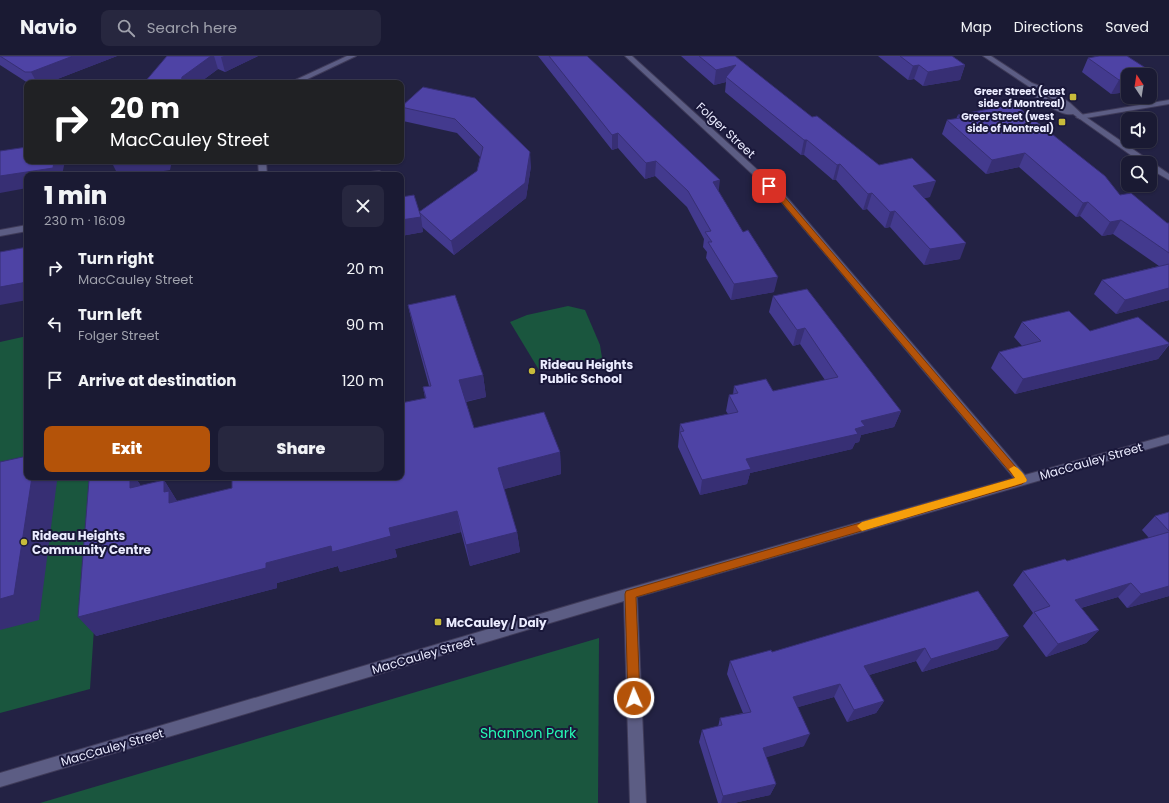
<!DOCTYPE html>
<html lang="en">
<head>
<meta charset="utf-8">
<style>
	body { margin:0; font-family:Poppins,sans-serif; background:#27273f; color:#f1f3f6; height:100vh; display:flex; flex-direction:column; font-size:15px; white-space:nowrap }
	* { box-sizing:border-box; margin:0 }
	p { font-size:13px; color:#9fa1ac }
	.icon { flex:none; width:22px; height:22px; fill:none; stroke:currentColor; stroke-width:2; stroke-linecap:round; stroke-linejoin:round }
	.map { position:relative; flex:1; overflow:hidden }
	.side { position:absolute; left:24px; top:116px; width:380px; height:308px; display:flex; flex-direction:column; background:#1a1a33; border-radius:8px; box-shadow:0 1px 3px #0004,0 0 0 1px #38384e }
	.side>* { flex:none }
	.top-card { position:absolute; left:24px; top:24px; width:380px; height:84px; border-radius:8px; box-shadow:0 1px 3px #0004,0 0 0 1px #38384e; background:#202124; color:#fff; overflow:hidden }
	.needle { width:26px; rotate:348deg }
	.controls { position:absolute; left:1121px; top:12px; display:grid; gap:8px }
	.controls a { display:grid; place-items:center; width:36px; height:36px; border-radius:8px; background:#1a1a33; box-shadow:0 1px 3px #0004,0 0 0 1px #38384e; font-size:20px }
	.pin { position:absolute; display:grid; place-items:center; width:34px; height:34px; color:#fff; margin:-17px; border-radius:8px; box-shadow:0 2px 6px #0006 }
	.me { position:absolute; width:44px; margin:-22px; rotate:358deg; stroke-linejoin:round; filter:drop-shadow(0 0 3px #0008) }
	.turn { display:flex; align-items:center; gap:14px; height:84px; padding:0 20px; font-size:18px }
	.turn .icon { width:52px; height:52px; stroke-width:2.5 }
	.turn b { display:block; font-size:28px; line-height:34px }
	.round { display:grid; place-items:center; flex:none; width:42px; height:42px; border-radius:8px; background:#27273f }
	.summary { display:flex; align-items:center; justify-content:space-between; height:68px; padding:0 20px }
	h1 { font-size:24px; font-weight:800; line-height:30px }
	.cta { display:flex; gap:8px; margin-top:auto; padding:8px 20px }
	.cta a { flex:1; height:46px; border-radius:8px; background:#b45309; color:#fff; font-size:16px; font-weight:800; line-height:46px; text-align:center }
	.cta a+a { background:#27273f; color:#f1f3f6 }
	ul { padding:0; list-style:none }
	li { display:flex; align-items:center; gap:12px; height:56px; padding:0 20px }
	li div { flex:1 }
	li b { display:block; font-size:15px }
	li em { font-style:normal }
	header { display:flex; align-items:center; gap:24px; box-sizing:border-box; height:56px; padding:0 20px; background:#1a1a33; border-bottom:1px solid #38384e }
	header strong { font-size:19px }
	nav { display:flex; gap:22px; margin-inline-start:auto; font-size:14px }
	.search { width:280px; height:36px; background:#27273f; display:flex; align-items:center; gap:10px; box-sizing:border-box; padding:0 14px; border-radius:8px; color:#9fa1ac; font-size:15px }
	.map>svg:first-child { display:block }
</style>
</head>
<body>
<header>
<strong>Navio</strong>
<div class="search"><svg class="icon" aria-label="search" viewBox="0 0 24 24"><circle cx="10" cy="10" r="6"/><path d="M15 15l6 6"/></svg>Search here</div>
<nav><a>Map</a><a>Directions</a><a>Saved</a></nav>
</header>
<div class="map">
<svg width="1169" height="747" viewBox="0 0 1169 747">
	<rect width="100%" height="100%" fill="#232244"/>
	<g fill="#1a563e">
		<polygon points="568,250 585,254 600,289 602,302 547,315 539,314 510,266 527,259"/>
		<polygon points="27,280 27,421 104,421 90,633 0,657 0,286"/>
		<polygon points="599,582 598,747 40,747"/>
	</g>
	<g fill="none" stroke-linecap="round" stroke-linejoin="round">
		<defs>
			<g id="minor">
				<polygon points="347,0 356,0 299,27 289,27"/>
				<polygon points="625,0 632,0 784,138 1025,419 1169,379 1169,387 637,541 646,747 630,747 624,545 0,731 0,717 584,545 1014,422 778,142"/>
				<polygon points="1169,44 1169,48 1080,63 1076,61 1080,59"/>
				<polygon points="258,105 266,105 267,119 259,119"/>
				<polygon points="379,115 383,117 382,119 358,119 362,117"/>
				<polygon points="27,169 27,175 0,180 0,174"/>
			</g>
			<path id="secondary" d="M983 0H991L1032 27 1051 34 1070 47 1083 59 1169 118V124L1150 113V107H1142L1073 58C1062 61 1038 44 1030 36L1029 34 1031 32ZM1037 34 1045 38 1067 53 1048 43Z"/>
		</defs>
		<use href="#minor" stroke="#3f3b59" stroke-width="2"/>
		<use href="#secondary" stroke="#3f3b59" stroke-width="2"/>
		<use href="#minor" fill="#5c5d84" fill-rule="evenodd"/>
		<use href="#secondary" fill="#5c5d84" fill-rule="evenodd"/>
	</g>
	<g fill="#433a8e">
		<polygon points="0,0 117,0 47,27 28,27 0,9"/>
		<polygon points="167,0 258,0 225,16 218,13 199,27 144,27"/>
		<polygon points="538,0 587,0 718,135 774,236 731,244 706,202 707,196 703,191 704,183 687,151 655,120 645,123 618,92 612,94"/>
		<polygon points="681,0 735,0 812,61 879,109 930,141 924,142 960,203 924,209 890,171 885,172 867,153 863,154 836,124 833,124 804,99 801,99 725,36 726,26 714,29"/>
		<polygon points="878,0 952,0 965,9 960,24 923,30 914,23 908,24"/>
		<polygon points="1088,2 1155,18 1150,28 1150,19 1128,19 1128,36 1111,38 1082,16"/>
		<polygon points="423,31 531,110 526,142 454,199 422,171 423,176 401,180 401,141 419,156 477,115 480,101 457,77 403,65 401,51"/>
		<polygon points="958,59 1120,139 1167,167 1169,167 1169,244 1116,258 1094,238 1102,224 1159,210 1113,178 1102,180 1080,160 1076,161 1019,111 986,118 942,78 947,64 956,63"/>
		<polygon points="773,240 901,355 894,371 861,379 859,386 855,387 852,393 750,417 747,428 700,439 678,391 680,368 728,358 726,355 729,339 733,339 734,330 773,335 825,324 800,288 793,290 769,256"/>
		<polygon points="408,249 483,319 486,341 466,346 474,372 560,396 561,418 504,433 517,476 520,496 470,510 461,476 395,493 397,501 340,516 338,510 277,527 277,532 96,580 103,421 135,421 141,430 164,424 177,445 401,421 425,342 423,331 429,330 413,271"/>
		<polygon points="1022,266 1169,287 1169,289 1158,303 1015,338 991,312 999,296 1022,290 1014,281"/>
		<polygon points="1169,456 1169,540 1127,552 1118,541 1081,552 1099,574 1086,587 1046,601 1023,570 1033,557 1013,529 1023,515 1067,505 1149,482 1142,474 1155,460"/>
		<polygon points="978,535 998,593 922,616 916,605 869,619 884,645 876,657 847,666 834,641 798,651 804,690 766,701 776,728 770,739 734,747 718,747 699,686 702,674 718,671 720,662 743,657 727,618 730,605 772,596"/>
	</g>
	<g fill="#372f74">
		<polygon points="73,0 117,0 47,27 37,27 31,16"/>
		<polygon points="211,0 214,0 218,13 199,27 181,27 182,21"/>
		<polygon points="224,0 258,0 225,16 221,1"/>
		<polygon points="736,9 726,21 726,26 714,29 716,14"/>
		<polygon points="919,9 914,23 908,24 913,10"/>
		<polygon points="965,9 960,24 923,30 928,16"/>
		<polygon points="1155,18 1150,28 1150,19"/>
		<polygon points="1128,22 1128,36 1111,38 1119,24"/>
		<polygon points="618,77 618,92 612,94 612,79"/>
		<polygon points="804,84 807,84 804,99 801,99"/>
		<polygon points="530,96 531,110 526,142 454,199 451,185"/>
		<polygon points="1025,97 1019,111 986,118 992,104"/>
		<polygon points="54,105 65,105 62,119 27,119 27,132 0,137 0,120"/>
		<polygon points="125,105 172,105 170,114 139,119 118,119 112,107"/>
		<polygon points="656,105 655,120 645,123 646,107"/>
		<polygon points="840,108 836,124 833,124 837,109"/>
		<polygon points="720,124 718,140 713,126"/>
		<polygon points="936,125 930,141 908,145 913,130"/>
		<polygon points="872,137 867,153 863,154 868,138"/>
		<polygon points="1088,146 1080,160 1076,161 1083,147"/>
		<polygon points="895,155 890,171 885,172 890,156"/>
		<polygon points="421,161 423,176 401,180 401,164"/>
		<polygon points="1121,164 1113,178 1102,180 1110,166"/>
		<polygon points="966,187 960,203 924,209 930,193"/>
		<polygon points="778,221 774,236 731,244 734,228"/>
		<polygon points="27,226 27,244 0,249 0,231"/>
		<polygon points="1169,232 1169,244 1116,258 1125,244"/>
		<polygon points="805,272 800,288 793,290 797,274"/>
		<polygon points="1169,288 1158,303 1015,338 1023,323"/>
		<polygon points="483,319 486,341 463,346 459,324"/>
		<polygon points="901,355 894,371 861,379 859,386 855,387 852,393 750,417 747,428 700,439 702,424 746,403 855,373 861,365"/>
		<polygon points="560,396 561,418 501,434 498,412"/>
		<polygon points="32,421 54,421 57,425 39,564 0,574 0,543"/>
		<polygon points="130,421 135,421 145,436 130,432"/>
		<polygon points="164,424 177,445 169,447 164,436"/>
		<polygon points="457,455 461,476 395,493 397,501 340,516 338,510 277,527 277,532 96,580 78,561 389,472"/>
		<polygon points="517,476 520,496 470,510 466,489"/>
		<polygon points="1131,527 1118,541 1063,557 1075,544"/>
		<polygon points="1169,530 1169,540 1127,552 1141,538"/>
		<polygon points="1099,574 1086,587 1046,601 1058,588"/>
		<polygon points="1009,580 998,593 922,616 931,603"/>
		<polygon points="925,592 916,605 856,623 864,610"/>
		<polygon points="840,628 834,641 788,654 793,641"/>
		<polygon points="884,645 876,657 847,666 854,654"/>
		<polygon points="810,678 804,690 758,704 763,692"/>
		<polygon points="776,728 770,739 734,747 721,747 723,740"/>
	</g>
	<g fill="#4e43a5" stroke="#372f74">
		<polygon points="0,0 73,0 31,16 25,16"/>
		<polygon points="167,0 211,0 182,21 181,27 144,27"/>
		<polygon points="549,0 587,0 720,124 713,126 743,176 748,174 778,221 734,228 708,186 712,186 705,176 711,175 688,135 656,105 646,107 618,77 612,79"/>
		<polygon points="699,0 735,0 812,61 817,60 879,109 912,102 936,125 913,130 966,187 930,193 895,155 890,156 872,137 868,138 840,108 837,109 807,84 804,84 726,21 736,9 716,14"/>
		<polygon points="900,0 952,0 965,9 928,16 919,9 913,10"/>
		<polygon points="1099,0 1127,0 1155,18 1149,19 1128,19 1128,22 1119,24 1088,2"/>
		<polygon points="423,31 475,42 530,96 525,127 451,185 419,156 477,115 483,91 455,63 401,51"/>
		<polygon points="1014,48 1105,120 1120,139 1131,137 1167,167 1169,167 1169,197 1121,164 1110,166 1088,146 1083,147 1025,97 992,104 947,64 960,62 958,59"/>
		<polygon points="27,91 27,105 54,105 53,112 0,120 0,95"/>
		<polygon points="113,105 125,105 112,107"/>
		<polygon points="414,139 421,161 401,164 401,141"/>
		<polygon points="27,191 27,226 0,231 0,196"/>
		<polygon points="1169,208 1169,232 1125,244 1102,224"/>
		<polygon points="807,233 901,355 861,365 865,370 855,373 858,378 746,403 751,413 702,424 680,376 684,375 680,368 738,356 729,339 738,337 734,330 766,323 773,335 838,321 805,272 797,274 773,240"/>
		<polygon points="455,239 483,319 459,324 474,372 544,356 560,396 498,412 517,476 466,489 457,455 389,472 391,480 332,496 331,490 266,507 266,512 78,561 89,424 103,421 130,421 130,432 164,424 164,436 169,435 169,447 232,432 232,421 401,421 401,347 426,342 423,331 431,330 408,249"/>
		<polygon points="1069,255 1090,275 1138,261 1169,287 1169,288 1023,323 999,296 1041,285 1022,266"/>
		<polygon points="27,400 27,421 32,421 14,539 0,543 0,406"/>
		<polygon points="1169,456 1169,475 1155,460"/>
		<polygon points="1169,476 1169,530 1141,538 1131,527 1075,544 1099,574 1058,588 1034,556 1050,550 1023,515 1065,503 1067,505"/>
		<polygon points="978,535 1009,580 931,603 925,592 864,610 884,645 854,654 840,628 793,641 810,678 763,692 776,728 723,740 702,674 722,669 720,662 751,656 730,605 771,594 772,596"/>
	</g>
	<polygon fill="#b45309" stroke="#753606" points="767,128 771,128 783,139 1027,424 1022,428 636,541 640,642 638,646 634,648 630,646 628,642 625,538 626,535 1015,422 778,142 767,131"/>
	<path fill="#f59e0b" d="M1014 410C1019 412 1024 418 1027 424L1026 426 862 475 857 470 862 466 1015 422 1009 413Z"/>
	<g fill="#c8bb3b" stroke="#1a183a" stroke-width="1.5">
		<rect x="1069" y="37" width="8" height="8" rx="2"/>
		<rect x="1058" y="62" width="8" height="8" rx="2"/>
		<circle cx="532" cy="315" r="4"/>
		<circle cx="24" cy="486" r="4"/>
		<rect x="434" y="562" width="8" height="8" rx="2"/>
	</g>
	<g text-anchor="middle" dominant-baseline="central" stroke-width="4" stroke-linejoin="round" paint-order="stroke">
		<g font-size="10" font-weight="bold" fill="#ebecff" stroke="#1a183a" text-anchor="end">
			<text x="1065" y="35">Greer Street (east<tspan x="1065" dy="12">side of Montreal)</tspan></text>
			<text x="1054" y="60">Greer Street (west<tspan x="1054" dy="12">side of Montreal)</tspan></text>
		</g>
		<g font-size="12" fill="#ebecff" stroke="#1a183a">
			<text transform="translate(726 74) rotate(43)">Folger Street</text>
			<text transform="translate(1091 405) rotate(-16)">MacCauley Street</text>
			<text transform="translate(423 599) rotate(-16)">MacCauley Street</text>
			<text transform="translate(112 691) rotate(-16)">MacCauley Street</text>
		</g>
		<g font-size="12" font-weight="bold" fill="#ebecff" stroke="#1a183a" text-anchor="start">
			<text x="540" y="308">Rideau Heights<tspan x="540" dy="14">Public School</tspan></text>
			<text x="32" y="479">Rideau Heights<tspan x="32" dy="14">Community Centre</tspan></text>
			<text x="446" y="566">McCauley / Daly</text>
		</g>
		<g font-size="14" fill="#25f9b3" stroke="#1a183a">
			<text x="528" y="677">Shannon Park</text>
		</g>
	</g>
</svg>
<div class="controls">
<a><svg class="needle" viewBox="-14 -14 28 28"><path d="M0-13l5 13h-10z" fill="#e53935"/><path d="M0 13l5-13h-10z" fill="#9fa1ac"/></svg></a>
<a><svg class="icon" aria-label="sound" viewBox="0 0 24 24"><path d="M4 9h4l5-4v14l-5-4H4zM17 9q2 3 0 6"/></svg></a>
<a><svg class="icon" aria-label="search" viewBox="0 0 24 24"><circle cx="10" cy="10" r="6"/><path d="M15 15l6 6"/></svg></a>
</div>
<div class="pin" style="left:769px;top:130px;background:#d93025"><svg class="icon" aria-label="arrive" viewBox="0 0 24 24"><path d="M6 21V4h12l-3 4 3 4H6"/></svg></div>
<svg class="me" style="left:634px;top:642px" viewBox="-20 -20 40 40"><circle r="17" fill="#b45309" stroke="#fff" stroke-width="3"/><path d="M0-11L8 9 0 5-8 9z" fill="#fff"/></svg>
<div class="top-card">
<div class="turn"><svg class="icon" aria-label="right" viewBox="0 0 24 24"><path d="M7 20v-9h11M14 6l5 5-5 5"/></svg><div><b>20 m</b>MacCauley Street</div></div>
</div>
<section class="side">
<div class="summary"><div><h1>1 min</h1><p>230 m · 16:09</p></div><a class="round"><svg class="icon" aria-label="close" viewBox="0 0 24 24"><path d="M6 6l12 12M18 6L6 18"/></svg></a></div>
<ul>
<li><svg class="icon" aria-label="right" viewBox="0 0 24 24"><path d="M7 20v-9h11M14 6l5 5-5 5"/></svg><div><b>Turn right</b><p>MacCauley Street</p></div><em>20 m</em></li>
<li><svg class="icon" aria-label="left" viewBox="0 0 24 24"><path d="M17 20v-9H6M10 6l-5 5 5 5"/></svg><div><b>Turn left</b><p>Folger Street</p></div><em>90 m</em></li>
<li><svg class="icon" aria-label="arrive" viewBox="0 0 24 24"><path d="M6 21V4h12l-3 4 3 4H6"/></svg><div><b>Arrive at destination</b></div><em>120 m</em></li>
</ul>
<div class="cta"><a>Exit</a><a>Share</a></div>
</section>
</div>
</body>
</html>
